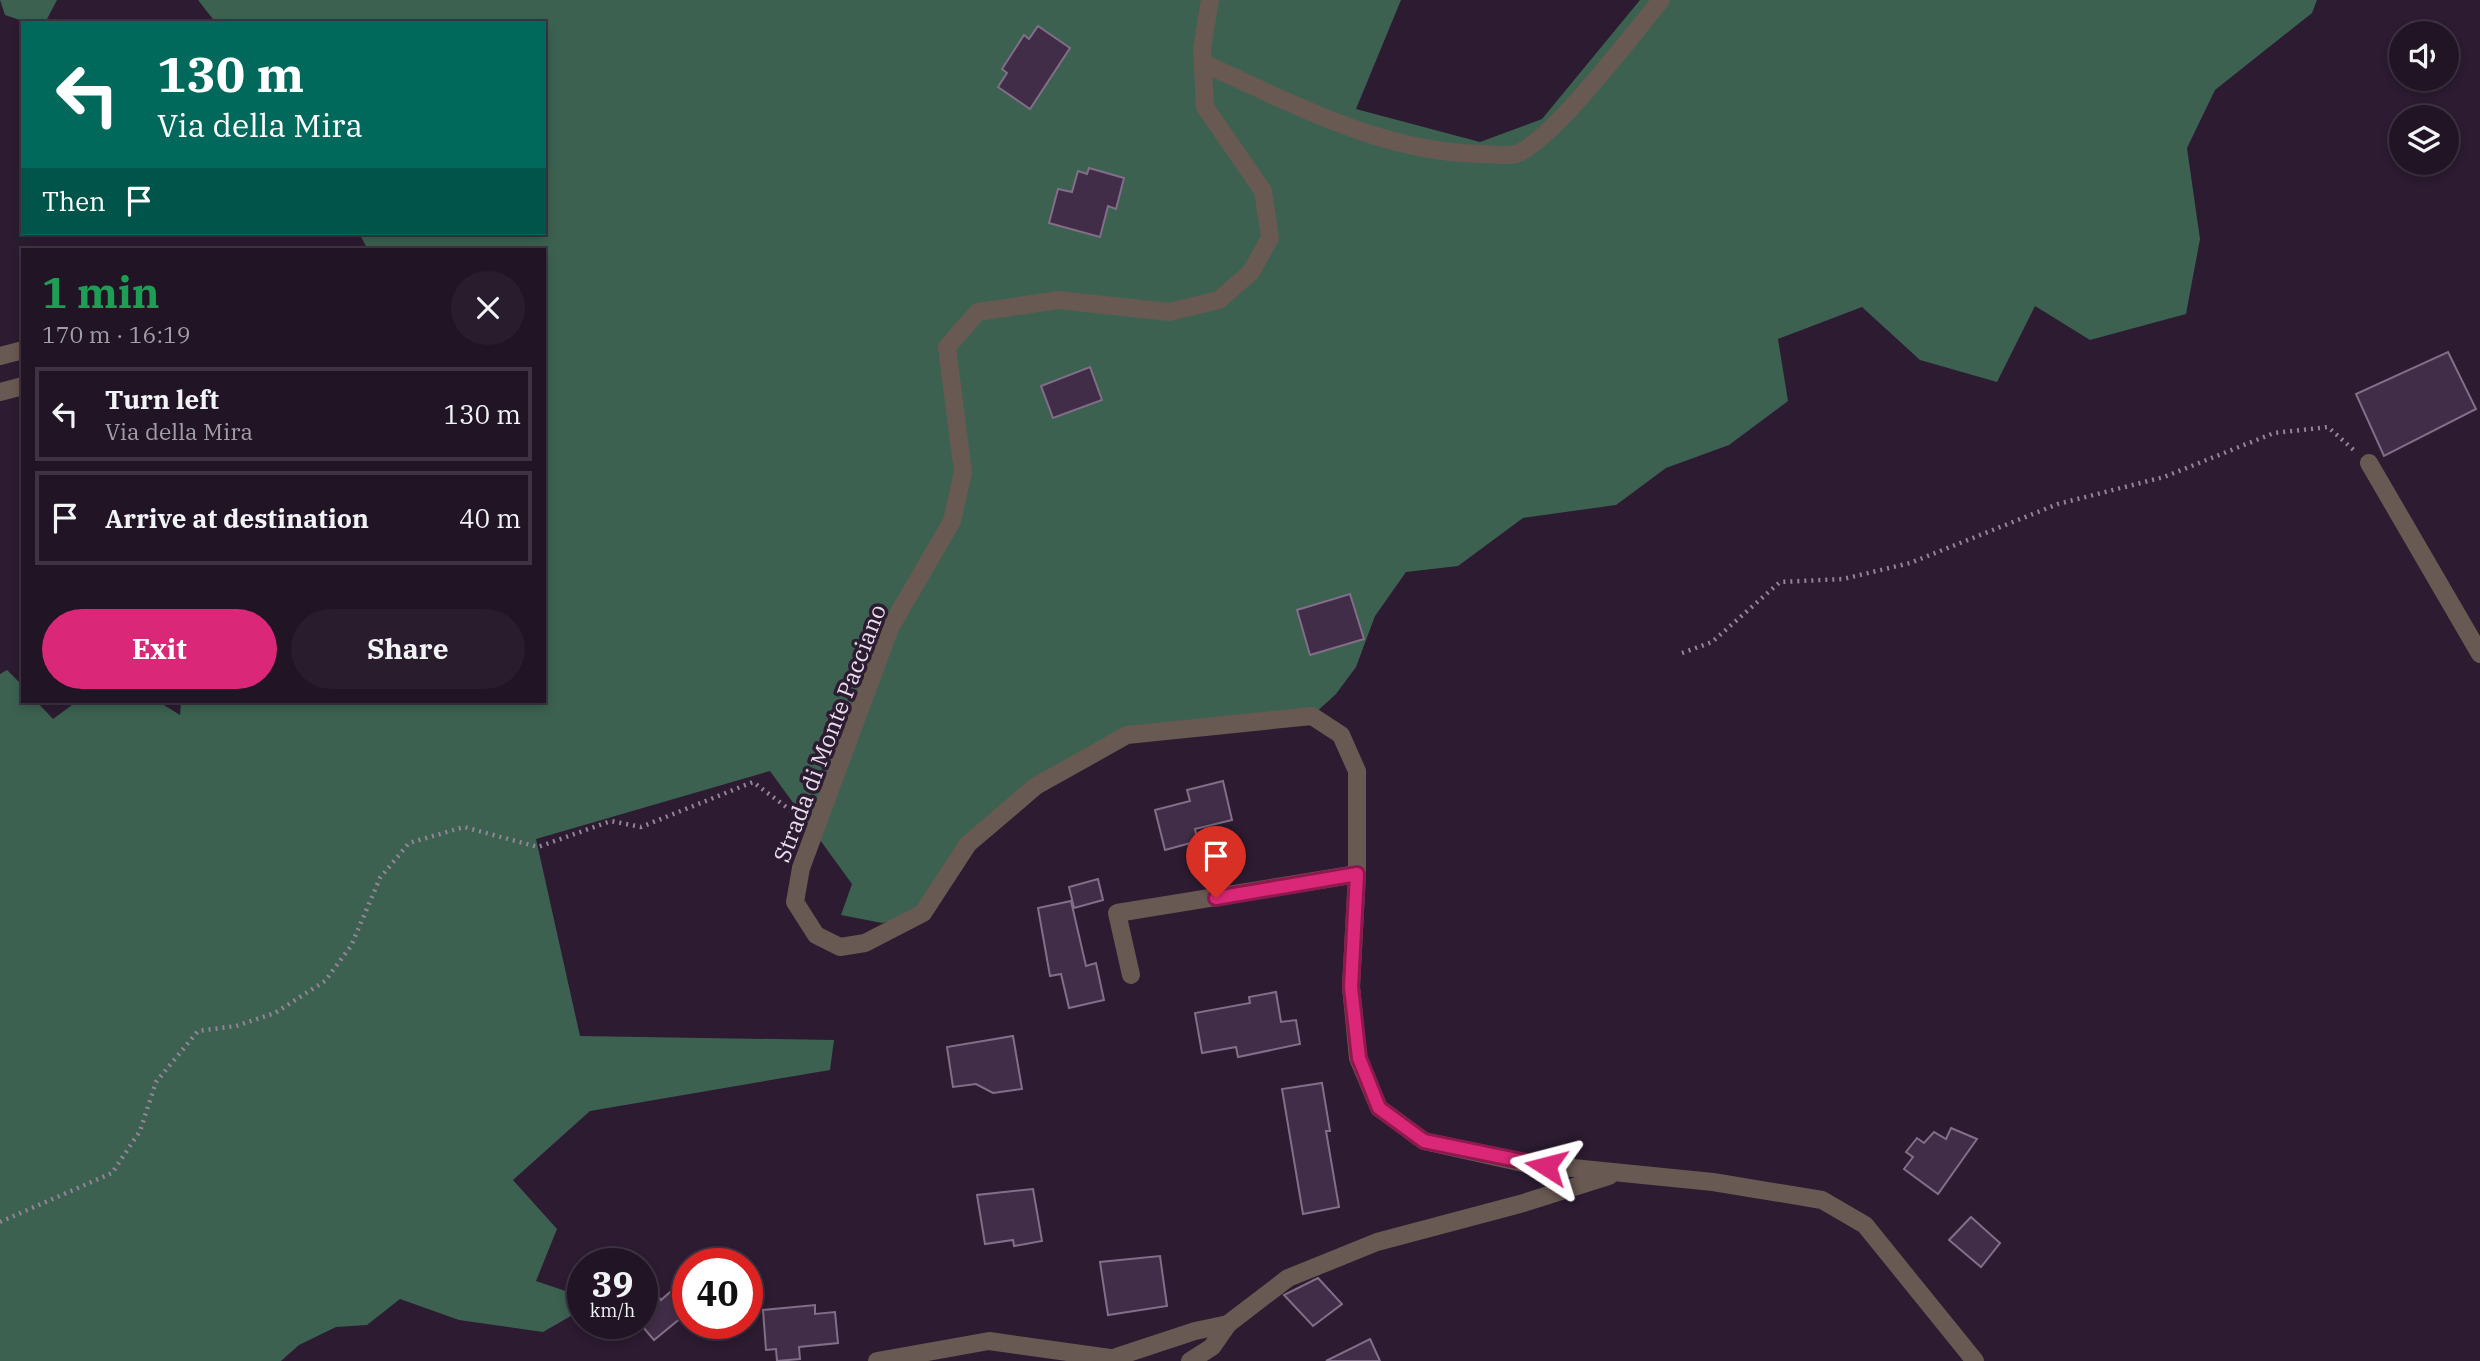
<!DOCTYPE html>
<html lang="en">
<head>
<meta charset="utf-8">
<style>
	body { margin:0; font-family:"IBM Plex Serif",serif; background:#291d2d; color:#f1f3f6; height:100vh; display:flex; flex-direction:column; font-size:26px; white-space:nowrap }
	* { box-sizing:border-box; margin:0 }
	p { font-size:23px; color:#a29ea7 }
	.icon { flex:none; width:38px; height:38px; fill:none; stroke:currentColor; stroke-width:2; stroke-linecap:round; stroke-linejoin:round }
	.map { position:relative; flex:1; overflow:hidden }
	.panel { position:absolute; left:21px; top:248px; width:525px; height:455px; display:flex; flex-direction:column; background:#211425; border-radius:0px; box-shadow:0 4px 10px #0003,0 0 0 2px #3e3342 }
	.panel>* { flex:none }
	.banner { position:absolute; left:21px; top:21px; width:525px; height:214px; border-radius:0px; box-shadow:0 4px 10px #0003,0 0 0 2px #3e3342; background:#00695c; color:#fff; overflow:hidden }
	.controls { position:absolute; left:2389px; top:21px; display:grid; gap:14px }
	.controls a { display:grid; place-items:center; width:70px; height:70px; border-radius:50%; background:#211425; box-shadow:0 4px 10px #0003,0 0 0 2px #3e3342; font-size:35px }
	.speed { position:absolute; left:567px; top:1248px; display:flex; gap:14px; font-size:35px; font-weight:700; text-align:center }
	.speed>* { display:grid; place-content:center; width:91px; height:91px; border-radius:50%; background:#211425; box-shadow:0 4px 10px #0003,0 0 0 2px #3e3342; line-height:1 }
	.speed small { font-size:18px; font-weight:400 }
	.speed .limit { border:10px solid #d22; background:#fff; color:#111 }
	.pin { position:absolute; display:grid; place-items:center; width:60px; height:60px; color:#fff; margin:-72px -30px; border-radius:50% 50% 50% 0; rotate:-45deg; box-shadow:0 0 7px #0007 }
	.pin .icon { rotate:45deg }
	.me { position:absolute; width:77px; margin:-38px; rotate:279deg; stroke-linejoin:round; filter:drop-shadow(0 0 5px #0008) }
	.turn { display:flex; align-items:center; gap:24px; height:147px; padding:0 21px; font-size:32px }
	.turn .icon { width:91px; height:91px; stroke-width:2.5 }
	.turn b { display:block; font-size:49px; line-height:60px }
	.then { display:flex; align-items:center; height:66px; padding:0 21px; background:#0003; gap:14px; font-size:26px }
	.round { display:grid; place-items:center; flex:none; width:74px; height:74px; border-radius:37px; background:#291d2d }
	.overview { display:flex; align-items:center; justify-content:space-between; height:119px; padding:0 21px }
	h1 { font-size:42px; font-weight:700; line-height:52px; color:#1e9e55 }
	.button { display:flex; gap:14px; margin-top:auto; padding:14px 21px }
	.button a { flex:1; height:80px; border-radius:42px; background:#db2777; color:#fff; font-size:28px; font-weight:700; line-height:80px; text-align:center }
	.button a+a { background:#291d2d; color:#f1f3f6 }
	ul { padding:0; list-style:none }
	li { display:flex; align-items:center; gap:21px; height:94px; margin:0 14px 10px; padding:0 7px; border:4px solid #3e3342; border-radius:0px }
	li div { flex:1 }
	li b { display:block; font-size:26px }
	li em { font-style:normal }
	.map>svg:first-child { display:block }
</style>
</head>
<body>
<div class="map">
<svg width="2480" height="1361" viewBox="0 0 2480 1361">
	<rect width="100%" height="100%" fill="#2c1b31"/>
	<g fill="#3c6150">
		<polygon points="0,0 57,0 45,23 29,23 5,15"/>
		<polygon points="198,0 1401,0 1356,109 1480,142 1542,119 1640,0 2317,0 2312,13 2215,90 2187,148 2200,239 2186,314 2090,340 2035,306 1997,382 1920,360 1862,307 1778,339 1788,401 1729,445 1666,468 1616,505 1523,518 1458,566 1406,572 1375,616 1356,667 1336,694 1312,716 1127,735 1036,786 968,844 923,913 882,923 841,915 852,884 770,771 536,839 580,1036 834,1040 830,1070 590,1111 513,1180 557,1229 536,1281 583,1297 583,1309 543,1332 459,1320 400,1299 367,1325 336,1327 299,1345 281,1361 0,1361 0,674 7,670 23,686 23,702 37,702 53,719 76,702 159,702 180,715 181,702 544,702 544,250 368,250 359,233 544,233 544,23 216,23"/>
	</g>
	<g fill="#412d47" stroke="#826e88" stroke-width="2">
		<polygon points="1038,26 1070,48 1030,109 998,87 1007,73 1002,69 1024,35 1029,39"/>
		<polygon points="1089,168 1124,178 1116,209 1108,206 1100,237 1049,223 1058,189 1072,192 1078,171 1087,174"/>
		<polygon points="2448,352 2476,409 2384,456 2356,394"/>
		<polygon points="1090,367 1102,400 1053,418 1041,386"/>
		<polygon points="1350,594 1364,639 1310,655 1297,610"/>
		<polygon points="1223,781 1232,820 1195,829 1198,841 1165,850 1155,810 1190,801 1187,790"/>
		<polygon points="1098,879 1103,900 1074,908 1069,887"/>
		<polygon points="1071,901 1086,966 1096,963 1104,1000 1069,1008 1061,974 1050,976 1038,908"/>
		<polygon points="1276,992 1281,1022 1296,1020 1300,1044 1238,1057 1236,1047 1202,1053 1195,1013 1250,1003 1249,997"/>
		<polygon points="1013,1036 1022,1089 993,1093 976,1084 953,1087 947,1047"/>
		<polygon points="1322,1083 1330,1131 1326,1131 1339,1207 1303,1214 1282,1089"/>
		<polygon points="1951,1128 1977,1139 1938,1194 1904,1169 1913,1157 1906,1152 1917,1138 1924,1143 1934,1132 1946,1139"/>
		<polygon points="1033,1189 1042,1241 1014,1246 1013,1240 985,1244 977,1195"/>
		<polygon points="1971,1217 2000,1243 1981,1267 1949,1240"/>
		<polygon points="1160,1256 1167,1306 1108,1315 1100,1262"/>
		<polygon points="642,1278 661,1300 677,1286 688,1299 688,1312 654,1340 642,1326"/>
		<polygon points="1318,1278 1342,1304 1313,1326 1284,1295"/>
		<polygon points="815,1305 815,1314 835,1312 838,1343 799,1347 800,1359 777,1361 776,1349 766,1350 763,1310"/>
		<polygon points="1370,1339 1380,1361 1326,1361"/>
	</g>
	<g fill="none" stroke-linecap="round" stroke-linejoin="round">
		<g stroke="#938597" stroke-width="4.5" stroke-dasharray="2 5" stroke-linecap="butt">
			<polyline points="1682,653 1712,642 1780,582 1843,579 1910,563 2058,504 2164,477 2274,433 2328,427 2356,452"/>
			<polyline points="0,1222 112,1173 140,1131 156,1082 198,1031 236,1026 275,1013 325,981 351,946 380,878 409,843 464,827 538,847 611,821 641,827 753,782 801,818"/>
		</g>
		<g stroke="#685952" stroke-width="18">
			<polyline points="1210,0 1202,49 1205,107 1263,191 1270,238 1251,272 1219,300 1169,312 1058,300 978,312 947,347 963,472 952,521 890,628 801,868 795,902 816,935 840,947 865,943 923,913 968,844 1036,786 1127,735 1312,716 1341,735 1357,771 1357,874 1351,987 1358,1058 1379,1108 1424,1141 1523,1163 1713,1182 1822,1200 1865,1225 1975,1361"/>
			<path d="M1203 63C1294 104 1382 153 1484 154 1493 154 1507 157 1516 154 1552 141 1633 34 1661 0"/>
			<polyline points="0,356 23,350"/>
			<polyline points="0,392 23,386"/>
			<polyline points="2369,463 2480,654"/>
			<polyline points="1131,975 1117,913 1357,874"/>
			<polyline points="877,1361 989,1341 1110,1358"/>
			<polyline points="1104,1361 1195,1331 1228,1324 1288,1278 1377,1242 1520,1204 1609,1176"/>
			<polyline points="1190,1361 1212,1347 1228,1324"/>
		</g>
	</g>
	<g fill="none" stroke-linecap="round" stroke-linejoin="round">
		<defs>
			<polyline id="route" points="1216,898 1357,874 1351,987 1359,1058 1379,1108 1424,1141 1546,1166"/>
		</defs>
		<use href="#route" stroke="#8e194d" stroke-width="18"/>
		<use href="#route" stroke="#db2777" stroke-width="12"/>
	</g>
	<g text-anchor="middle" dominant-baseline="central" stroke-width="7" stroke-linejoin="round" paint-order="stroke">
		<g font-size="23" fill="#e9deec" stroke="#2c1b31">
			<text transform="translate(829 733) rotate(-69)">Strada di Monte Pacciano</text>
		</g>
	</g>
</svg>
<div class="controls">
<a><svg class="icon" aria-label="sound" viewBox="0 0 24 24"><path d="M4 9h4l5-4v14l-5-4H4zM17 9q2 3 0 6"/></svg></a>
<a><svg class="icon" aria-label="layers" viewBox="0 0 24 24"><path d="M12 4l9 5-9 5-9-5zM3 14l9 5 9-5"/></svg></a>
</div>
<div class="speed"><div>39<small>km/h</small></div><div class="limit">40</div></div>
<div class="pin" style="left:1216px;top:898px;background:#d93025"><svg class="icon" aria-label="arrive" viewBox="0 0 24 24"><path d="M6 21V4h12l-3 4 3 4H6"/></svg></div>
<svg class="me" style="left:1546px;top:1166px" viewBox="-20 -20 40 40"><path d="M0-17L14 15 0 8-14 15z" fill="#db2777" stroke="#fff" stroke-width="4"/></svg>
<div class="banner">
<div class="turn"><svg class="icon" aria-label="left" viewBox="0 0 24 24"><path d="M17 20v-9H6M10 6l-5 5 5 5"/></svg><div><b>130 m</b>Via della Mira</div></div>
<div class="then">Then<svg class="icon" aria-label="arrive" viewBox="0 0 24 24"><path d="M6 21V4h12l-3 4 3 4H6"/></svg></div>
</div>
<section class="panel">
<div class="overview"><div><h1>1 min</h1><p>170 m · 16:19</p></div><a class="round"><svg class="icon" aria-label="close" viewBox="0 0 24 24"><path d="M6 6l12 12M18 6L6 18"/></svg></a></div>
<ul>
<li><svg class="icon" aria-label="left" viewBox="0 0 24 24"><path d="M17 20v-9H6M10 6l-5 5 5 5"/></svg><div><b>Turn left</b><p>Via della Mira</p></div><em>130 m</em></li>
<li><svg class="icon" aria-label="arrive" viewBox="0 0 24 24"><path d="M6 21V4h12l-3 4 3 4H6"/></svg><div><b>Arrive at destination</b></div><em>40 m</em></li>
</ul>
<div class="button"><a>Exit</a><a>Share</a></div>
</section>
</div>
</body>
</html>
